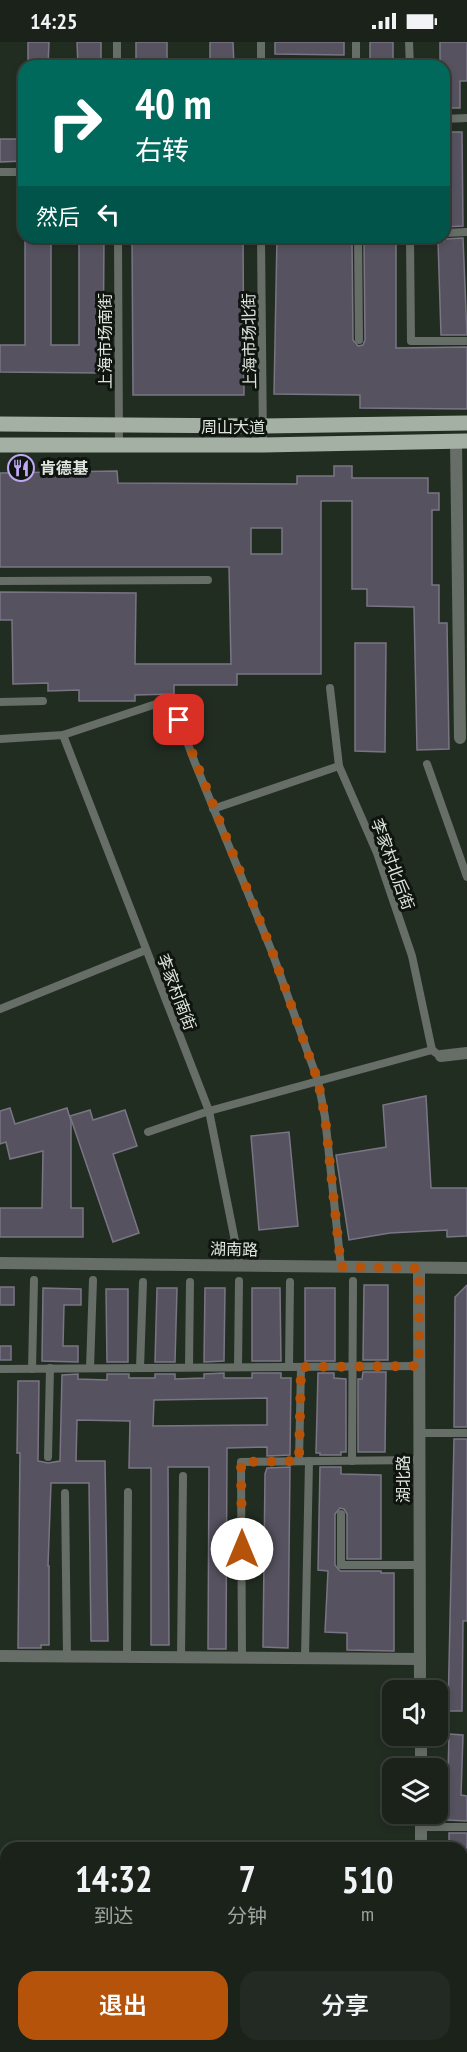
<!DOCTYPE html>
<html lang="zh">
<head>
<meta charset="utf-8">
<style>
	body { margin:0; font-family:"PT Sans Narrow","Noto Sans SC",sans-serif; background:#232a23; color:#f1f3f6; height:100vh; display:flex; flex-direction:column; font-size:22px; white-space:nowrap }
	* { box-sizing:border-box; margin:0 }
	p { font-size:20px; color:#9fa4a2 }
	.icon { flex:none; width:33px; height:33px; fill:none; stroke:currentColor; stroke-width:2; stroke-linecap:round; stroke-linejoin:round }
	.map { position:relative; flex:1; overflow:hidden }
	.details { position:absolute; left:0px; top:1800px; width:468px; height:210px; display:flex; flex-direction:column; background:#1a221a; border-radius:18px 18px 0 0; box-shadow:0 3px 9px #0003,0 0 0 2px #383f39 }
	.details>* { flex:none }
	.guide { position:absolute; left:18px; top:18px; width:432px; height:183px; border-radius:18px; box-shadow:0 3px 9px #0003,0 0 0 2px #383f39; background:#00695c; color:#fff; overflow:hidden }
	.buttons { position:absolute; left:382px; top:1638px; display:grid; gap:12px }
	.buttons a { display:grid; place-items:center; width:66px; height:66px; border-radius:12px; background:#1a221a; box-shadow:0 3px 9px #0003,0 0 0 2px #383f39; font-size:30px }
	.pin { position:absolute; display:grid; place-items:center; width:51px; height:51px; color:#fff; margin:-26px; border-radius:12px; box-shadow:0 3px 9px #0006 }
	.me { position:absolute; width:66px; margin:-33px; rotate:0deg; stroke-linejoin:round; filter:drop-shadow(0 0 4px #0008) }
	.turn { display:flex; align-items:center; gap:21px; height:126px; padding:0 18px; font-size:27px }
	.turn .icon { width:78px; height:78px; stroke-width:2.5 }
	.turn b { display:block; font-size:42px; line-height:51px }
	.then { display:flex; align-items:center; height:57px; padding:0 18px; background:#0003; gap:12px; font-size:22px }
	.eta { display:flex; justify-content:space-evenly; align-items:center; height:102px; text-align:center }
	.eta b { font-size:36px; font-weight:600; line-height:42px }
	.action { display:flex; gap:12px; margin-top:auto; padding:12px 18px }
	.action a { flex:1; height:69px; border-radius:18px; background:#b45309; color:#fff; font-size:24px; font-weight:600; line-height:69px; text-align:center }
	.action a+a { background:#232a23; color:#f1f3f6 }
	.status { display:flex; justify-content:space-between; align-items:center; height:42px; padding:0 30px; background:#1a221a; direction:ltr }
	.status svg { height:16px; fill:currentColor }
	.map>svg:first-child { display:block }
</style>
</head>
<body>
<div class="status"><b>14:25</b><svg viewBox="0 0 49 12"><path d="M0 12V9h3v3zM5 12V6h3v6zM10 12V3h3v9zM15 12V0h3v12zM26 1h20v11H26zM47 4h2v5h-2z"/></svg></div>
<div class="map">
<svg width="467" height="2010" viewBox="0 0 467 2010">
	<rect width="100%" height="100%" fill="#222d22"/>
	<g fill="#565260" stroke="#7a7585" stroke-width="1.5" fill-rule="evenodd">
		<polygon points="28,0 49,0 48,24 28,24"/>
		<polygon points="77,0 101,0 101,24 78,24"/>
		<rect x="136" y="0" width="31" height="24"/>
		<polygon points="210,0 233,0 234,24 210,24"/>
		<polygon points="275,0 344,0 344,13 275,12"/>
		<rect x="370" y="0" width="23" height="24"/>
		<polygon points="440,0 467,0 467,39 460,39 460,66 444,66 444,24 440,24"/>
		<polygon points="444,90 462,90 463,184 444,185"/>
		<polygon points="0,97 24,97 24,119 0,120"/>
		<polygon points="25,195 51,195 51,303 79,303 79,195 104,195 103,331 0,330 0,303 25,303"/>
		<polygon points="132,195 243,195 244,353 133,353"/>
		<polygon points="277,195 350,195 350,197 352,197 353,298 358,304 363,303 365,298 364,197 396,198 396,306 467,305 467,367 360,366 360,353 274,352"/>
		<polygon points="463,196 467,293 441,293 438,199 444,199 444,197"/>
		<path d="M334 424H352V436H428V451H439V468H432V543H439V581H447L449 707 417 708 414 565 367 564V547H352V459H321V632H237V643H174V652L135 653V659H79V648L48 649V641L13 642 12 578H0V550L136 551 135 622H231L229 525H0V431L117 429 118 441 297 442V434H334ZM251 486H282V512H251Z"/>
		<polygon points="355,601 386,601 385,710 355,709"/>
		<polygon points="426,1054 431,1146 467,1146 467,1194 447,1195 447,1188 390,1191 349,1198 336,1113 386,1105 383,1063"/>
		<polygon points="10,1066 15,1082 67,1066 71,1079 71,1166 83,1166 83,1195 0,1195 0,1166 42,1166 43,1109 10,1117 6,1100 0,1102 0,1069"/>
		<polygon points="90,1068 93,1078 125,1068 137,1104 113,1112 139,1191 113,1200 70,1074"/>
		<polygon points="289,1090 298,1184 259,1188 251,1094"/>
		<polygon points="364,1243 388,1243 388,1318 363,1318"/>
		<polygon points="467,1243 467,1385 454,1385 455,1255"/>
		<rect x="0" y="1245" width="14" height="18"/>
		<polygon points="43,1246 81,1247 81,1263 64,1263 63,1304 78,1304 78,1320 42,1319"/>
		<polygon points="157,1246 177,1246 175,1320 155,1320"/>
		<polygon points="205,1246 225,1246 224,1319 204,1320"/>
		<polygon points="252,1246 280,1246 281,1319 252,1319"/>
		<rect x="305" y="1246" width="30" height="73"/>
		<polygon points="106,1247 128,1247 128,1320 107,1320"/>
		<rect x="0" y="1304" width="11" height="14"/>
		<polygon points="363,1330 386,1330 385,1410 358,1410 358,1337 362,1337"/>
		<path d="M224 1331V1336H252V1331H281V1336H291L290 1413 267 1414V1405L227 1406 226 1607H208L209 1425H168L169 1603H151V1426H129L130 1379 77 1378 76 1419H105L108 1599H91L89 1441H51L48 1524H49V1603H41V1606H18L20 1411H17L18 1339H39L38 1419 48 1421 60 1419 62 1333 78 1332V1337L107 1338V1332H129V1336H155V1332H175V1337L204 1336V1332ZM267 1356V1383L153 1384 154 1358Z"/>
		<polygon points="318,1331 334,1331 334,1336 346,1337 346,1410 341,1410 341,1413 320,1413 320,1411 316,1411"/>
		<polygon points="454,1397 467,1397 467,1579 463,1579 462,1669 448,1669"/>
		<polygon points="290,1425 288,1606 263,1605 265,1432 267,1426"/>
		<polygon points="320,1425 341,1425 341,1432 381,1433 381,1517 347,1517 347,1472 344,1467 340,1466 335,1472 335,1523 340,1529 381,1529 381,1531 394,1531 394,1609 347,1608 347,1591 325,1590 328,1529 318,1528"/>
		<polygon points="449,1692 463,1693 461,1753 467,1754 467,1779 447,1778"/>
		<rect x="449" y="1791" width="18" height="15"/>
	</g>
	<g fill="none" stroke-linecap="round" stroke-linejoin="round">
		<g stroke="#676d67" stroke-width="8">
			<polyline points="356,0 356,24"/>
			<polyline points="409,0 410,24"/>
			<polyline points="261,21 356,22"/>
			<polyline points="117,24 117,0"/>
			<polyline points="261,24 261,0"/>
			<polyline points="444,77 467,76"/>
			<polyline points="0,130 24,130"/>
			<polyline points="444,191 467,190"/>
			<polyline points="118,195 119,403"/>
			<polyline points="261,195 263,403"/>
			<polyline points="358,195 359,298"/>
			<polyline points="410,195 411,299 467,299"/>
			<polyline points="0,539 208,538"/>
			<polyline points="330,646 339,724 377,811 412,914 432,1008"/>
			<polyline points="0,660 43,659"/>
			<polyline points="63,693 209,1069 240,1224"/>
			<polyline points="0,697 63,693 171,657 195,721 272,910 318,1039 325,1075 341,1225"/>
			<polyline points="427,722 467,835"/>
			<polyline points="213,767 339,724"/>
			<polyline points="0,967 146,908"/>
			<polyline points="148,1090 209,1069 432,1008 436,1011"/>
			<polyline points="189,1325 190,1240"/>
			<polyline points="238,1325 239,1239"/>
			<polyline points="289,1325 290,1240"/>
			<polyline points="90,1326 93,1238"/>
			<polyline points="140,1326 143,1240"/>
			<polyline points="0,1327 419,1324"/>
			<polyline points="32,1327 34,1238"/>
			<polyline points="419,1391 467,1391"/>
			<polyline points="48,1415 50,1326"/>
			<polyline points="299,1419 301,1325"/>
			<polyline points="352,1419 353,1239"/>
			<polyline points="65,1451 67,1614"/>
			<polyline points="341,1472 341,1523 420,1523"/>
			<polyline points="127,1615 128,1450"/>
			<polyline points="181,1615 183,1434"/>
			<polyline points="242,1616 241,1420 419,1418"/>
			<polyline points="305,1616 309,1419"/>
			<polyline points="421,1785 467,1785"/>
		</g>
		<g stroke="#676d67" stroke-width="12">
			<polyline points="456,399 460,696"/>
			<polyline points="441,1014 467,1011"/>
			<polyline points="0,1221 467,1226"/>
			<polyline points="419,1226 420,1648"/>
			<polyline points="0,1614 420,1617"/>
			<polyline points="421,1694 421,1726"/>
			<polyline points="421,1806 421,1772"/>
			<polyline points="419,2010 419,2004"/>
		</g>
		<g stroke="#8a938a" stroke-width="12">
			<polyline points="462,2000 467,2000"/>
			<polyline points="0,2002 6,2002"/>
		</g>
		<g stroke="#a4b0a4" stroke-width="15">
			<polyline points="0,382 263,384 467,381"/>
			<polyline points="0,403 263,403 467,399"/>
		</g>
	</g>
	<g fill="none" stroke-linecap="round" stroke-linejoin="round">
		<polyline stroke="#b45309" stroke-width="10" stroke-dasharray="0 18" points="179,678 272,909 318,1039 325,1075 341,1225 419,1226 419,1324 301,1325 299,1419 241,1420 242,1507"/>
	</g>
	<defs>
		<symbol id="restaurant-ring" viewBox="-11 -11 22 22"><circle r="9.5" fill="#0f140f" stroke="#bfa9f4" stroke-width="1.5"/><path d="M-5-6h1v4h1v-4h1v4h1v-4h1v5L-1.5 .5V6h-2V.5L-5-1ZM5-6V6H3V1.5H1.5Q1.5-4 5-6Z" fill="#bfa9f4"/></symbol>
	</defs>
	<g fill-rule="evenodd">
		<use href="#restaurant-ring" x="6" y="411" width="30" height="30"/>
	</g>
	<g text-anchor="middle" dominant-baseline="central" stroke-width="6" stroke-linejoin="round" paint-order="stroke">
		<g font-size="16" fill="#dee5de" stroke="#0f140f">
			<text transform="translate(105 299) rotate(-90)">上海市场南街</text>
			<text transform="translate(249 299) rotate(-91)">上海市场北街</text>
			<text x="233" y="385">周山大道</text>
			<text transform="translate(393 822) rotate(70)">李家村北后街</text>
			<text transform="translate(177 950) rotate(69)">李家村南街</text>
			<text transform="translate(234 1207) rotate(1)">湖南路</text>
			<text transform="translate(403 1437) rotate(-90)">湖北路</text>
		</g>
		<g font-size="16" font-weight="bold" fill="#dee5de" stroke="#0f140f" text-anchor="start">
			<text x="40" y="426">肯德基</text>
		</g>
	</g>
</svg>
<div class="buttons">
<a><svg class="icon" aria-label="sound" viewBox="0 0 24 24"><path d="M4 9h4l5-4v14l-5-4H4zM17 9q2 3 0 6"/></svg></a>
<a><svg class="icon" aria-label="layers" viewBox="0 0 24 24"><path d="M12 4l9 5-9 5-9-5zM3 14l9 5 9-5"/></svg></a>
</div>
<div class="pin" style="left:179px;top:678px;background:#d93025"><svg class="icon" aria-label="arrive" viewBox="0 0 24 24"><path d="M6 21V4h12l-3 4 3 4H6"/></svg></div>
<svg class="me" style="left:242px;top:1507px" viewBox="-20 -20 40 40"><circle r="19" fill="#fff"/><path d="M0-13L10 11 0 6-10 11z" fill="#b45309"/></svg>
<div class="guide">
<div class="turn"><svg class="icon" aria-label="right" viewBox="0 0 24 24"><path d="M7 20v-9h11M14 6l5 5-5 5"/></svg><div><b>40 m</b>右转</div></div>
<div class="then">然后<svg class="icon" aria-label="left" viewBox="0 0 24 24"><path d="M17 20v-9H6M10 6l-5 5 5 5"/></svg></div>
</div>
<section class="details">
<div class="eta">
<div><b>14:32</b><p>到达</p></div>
<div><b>7</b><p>分钟</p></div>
<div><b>510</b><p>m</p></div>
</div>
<div class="action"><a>退出</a><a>分享</a></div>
</section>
</div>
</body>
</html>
